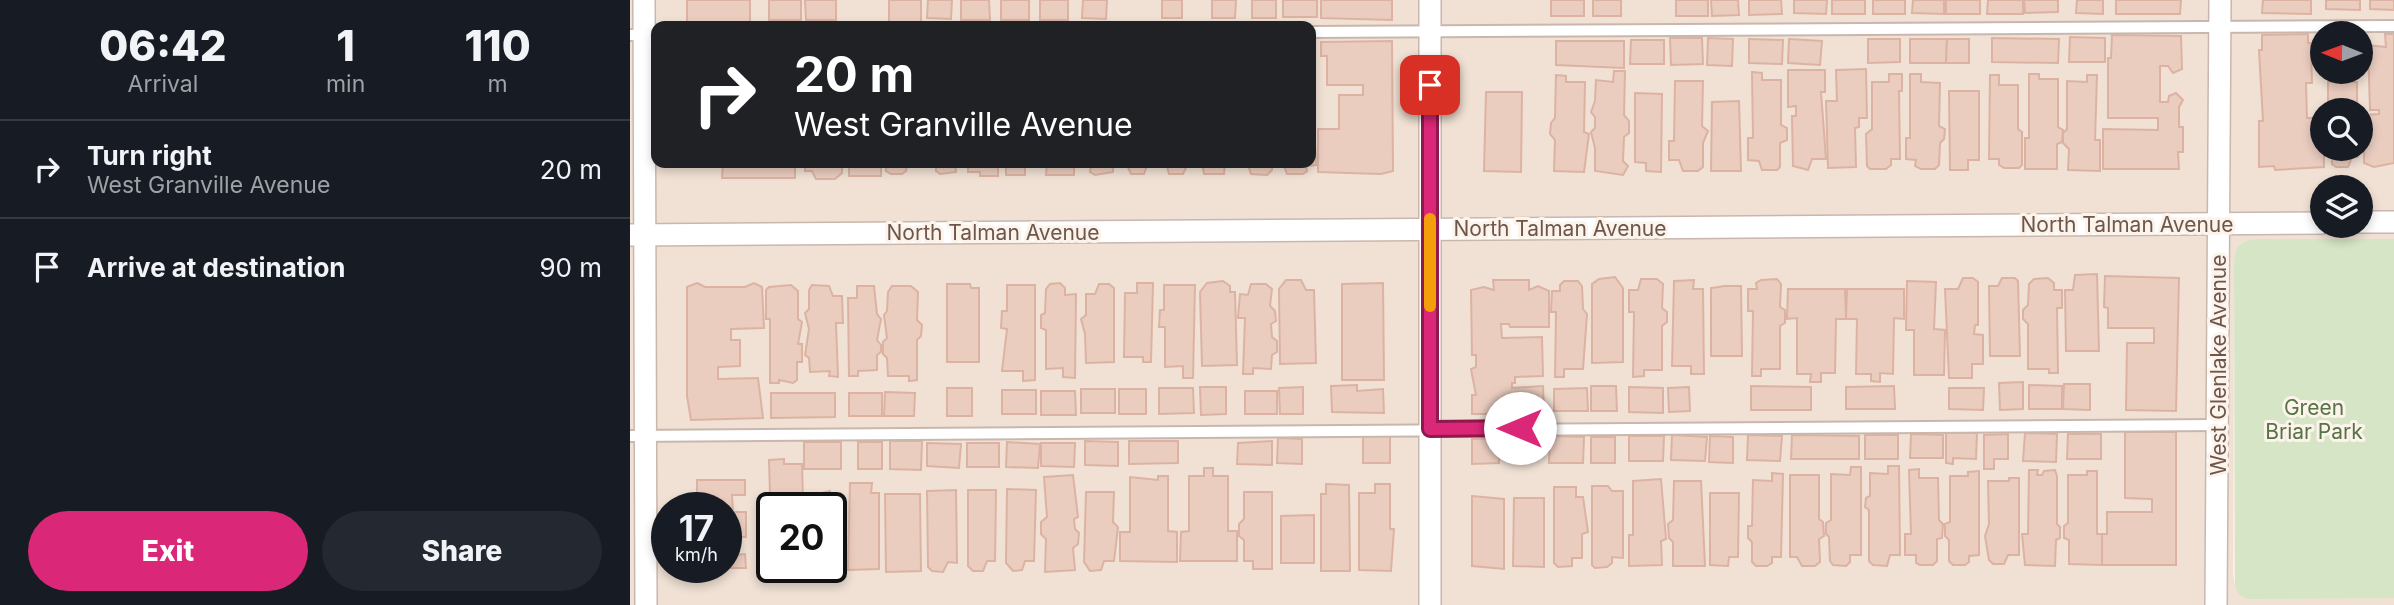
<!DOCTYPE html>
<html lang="en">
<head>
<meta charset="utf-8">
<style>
	body { margin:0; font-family:Inter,sans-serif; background:#242831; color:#f1f3f6; height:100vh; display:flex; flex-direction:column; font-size:26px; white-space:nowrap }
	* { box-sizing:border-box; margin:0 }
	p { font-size:23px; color:#9ea1a6 }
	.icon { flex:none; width:38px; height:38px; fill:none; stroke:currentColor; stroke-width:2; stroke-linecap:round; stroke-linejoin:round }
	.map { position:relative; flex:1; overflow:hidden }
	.panel { display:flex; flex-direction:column; background:#171b24; width:630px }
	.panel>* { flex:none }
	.hud { position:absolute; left:21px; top:21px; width:665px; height:147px; border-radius:14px; box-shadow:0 4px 10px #0003; background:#202124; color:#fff; overflow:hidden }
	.needle { width:46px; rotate:271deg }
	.buttons { position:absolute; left:1680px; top:21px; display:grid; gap:14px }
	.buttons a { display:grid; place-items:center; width:63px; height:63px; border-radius:50%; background:#171b24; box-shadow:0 4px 10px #0003; font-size:35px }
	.speed { position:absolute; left:21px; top:492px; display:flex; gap:14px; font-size:35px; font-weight:700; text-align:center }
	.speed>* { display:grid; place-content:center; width:91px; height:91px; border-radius:50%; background:#171b24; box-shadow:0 4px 10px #0003; line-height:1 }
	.speed small { font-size:18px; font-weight:400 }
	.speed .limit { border:4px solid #111; border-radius:10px; background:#fff; color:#111 }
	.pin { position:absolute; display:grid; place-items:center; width:60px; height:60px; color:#fff; margin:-30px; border-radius:14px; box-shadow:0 4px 10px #0006 }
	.me { position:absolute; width:77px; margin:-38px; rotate:270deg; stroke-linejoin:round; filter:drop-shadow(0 0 5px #0008) }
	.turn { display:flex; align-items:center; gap:24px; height:147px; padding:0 28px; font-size:32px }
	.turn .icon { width:91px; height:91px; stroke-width:2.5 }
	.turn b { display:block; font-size:49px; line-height:60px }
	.eta { display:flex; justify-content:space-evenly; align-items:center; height:119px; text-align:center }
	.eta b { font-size:42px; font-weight:800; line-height:49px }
	.primary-button { display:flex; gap:14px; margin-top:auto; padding:14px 28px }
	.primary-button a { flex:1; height:80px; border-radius:42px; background:#db2777; color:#fff; font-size:28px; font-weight:800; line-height:80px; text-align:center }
	.primary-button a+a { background:#242831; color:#f1f3f6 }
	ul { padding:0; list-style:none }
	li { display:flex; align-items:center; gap:21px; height:98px; padding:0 28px; border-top:2px solid #363941 }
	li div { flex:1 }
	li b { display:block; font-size:26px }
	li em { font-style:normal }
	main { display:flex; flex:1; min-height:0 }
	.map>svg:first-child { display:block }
</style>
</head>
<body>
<main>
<section class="panel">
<div class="eta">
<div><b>06:42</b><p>Arrival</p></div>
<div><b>1</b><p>min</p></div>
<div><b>110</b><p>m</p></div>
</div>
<ul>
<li><svg class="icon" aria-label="right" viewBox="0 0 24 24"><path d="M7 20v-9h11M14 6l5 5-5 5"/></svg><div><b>Turn right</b><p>West Granville Avenue</p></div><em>20 m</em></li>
<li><svg class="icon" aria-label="arrive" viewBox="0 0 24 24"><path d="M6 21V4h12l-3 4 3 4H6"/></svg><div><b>Arrive at destination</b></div><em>90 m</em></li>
</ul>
<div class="primary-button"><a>Exit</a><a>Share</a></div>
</section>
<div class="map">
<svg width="1764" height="605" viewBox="0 0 1764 605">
	<rect width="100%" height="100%" fill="#f9efe5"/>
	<path fill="#f0e1d4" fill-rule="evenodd" d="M0 0H1764V239H1626L1615 241 1607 247 1604 262 1603 576 1605 586 1764 598V605H0ZM26 26H681V163H26ZM1692 33H1731V72H1692ZM1692 110H1731V149H1692ZM1692 187H1731V226H1692ZM37 508H96V567H37ZM142 508H201V567H142Z"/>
	<polygon fill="#d5e5c5" points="1626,239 1764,239 1764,598 1618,599 1609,594 1605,586 1604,261 1607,247 1615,241"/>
	<g fill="#ebcdc0" stroke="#dcb3a2" stroke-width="2">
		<rect x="57" y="0" width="63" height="23"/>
		<rect x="139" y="0" width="32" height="20"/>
		<polygon points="175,0 206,0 206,20 176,20"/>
		<rect x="259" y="0" width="32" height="22"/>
		<polygon points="298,0 322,0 321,19 297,18"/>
		<polygon points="331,0 359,0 360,20 331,20"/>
		<rect x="371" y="0" width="28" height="20"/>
		<rect x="410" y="0" width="28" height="20"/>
		<polygon points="453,0 477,0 476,19 452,18"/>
		<rect x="532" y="0" width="20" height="18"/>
		<polygon points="582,0 606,0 605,18 582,18"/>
		<rect x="622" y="0" width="24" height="18"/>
		<rect x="653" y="0" width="34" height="17"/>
		<polygon points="691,0 762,0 762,20 691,18"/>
		<rect x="921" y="0" width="33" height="16"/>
		<rect x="963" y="0" width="28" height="16"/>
		<rect x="1046" y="0" width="32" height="16"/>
		<polygon points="1081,0 1108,0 1109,15 1082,16"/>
		<polygon points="1119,0 1151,0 1152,14 1119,15"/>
		<polygon points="1164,0 1197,0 1196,14 1164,13"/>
		<rect x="1202" y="0" width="33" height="14"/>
		<rect x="1243" y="0" width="32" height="14"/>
		<polygon points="1283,0 1314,0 1314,14 1282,13"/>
		<rect x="1316" y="0" width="34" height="14"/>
		<polygon points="1358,0 1393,0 1393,14 1357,14"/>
		<polygon points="1394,0 1428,0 1428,12 1395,13"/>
		<polygon points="1447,0 1473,0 1473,14 1446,13"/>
		<polygon points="1486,0 1551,0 1550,14 1486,14"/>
		<polygon points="1633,0 1681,0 1681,14 1632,13"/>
		<polygon points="1696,0 1730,0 1730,10 1696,9"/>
		<polygon points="1740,0 1764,0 1764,10 1740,9"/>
		<polygon points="1678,34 1678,43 1681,43 1682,83 1676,83 1677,118 1688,118 1688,145 1692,144 1694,149 1694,167 1645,170 1644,166 1629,167 1629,121 1633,121 1629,50 1632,50 1632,35"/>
		<polygon points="1755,34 1764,34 1764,163 1744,167 1734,163 1734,145 1739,145 1736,115 1749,114 1749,110 1740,110 1738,45 1756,47"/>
		<polygon points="1482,35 1551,36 1552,69 1543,73 1538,66 1530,66 1530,102 1538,102 1539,96 1546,93 1553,100 1549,107 1549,127 1553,127 1553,152 1548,152 1549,169 1473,169 1473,129 1528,130 1528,118 1478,118 1478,58 1481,58"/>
		<polygon points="1440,37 1475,38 1475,62 1439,62"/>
		<polygon points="1040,38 1072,38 1073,64 1041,65"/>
		<polygon points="1078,38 1103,39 1102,66 1077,65"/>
		<polygon points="1362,38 1429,39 1428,63 1362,62"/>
		<polygon points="1119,39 1153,40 1152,64 1119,63"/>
		<polygon points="1159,39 1192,41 1190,65 1158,63"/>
		<polygon points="1238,39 1270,39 1270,62 1238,63"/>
		<polygon points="1280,39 1317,39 1316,63 1280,63"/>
		<polygon points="1317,39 1339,39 1339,63 1316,63"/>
		<polygon points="1001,40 1034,40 1034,64 1000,64"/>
		<polygon points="762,41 763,171 751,174 688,172 688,129 709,129 709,95 733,95 733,85 697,85 697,56 691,56 691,42"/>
		<polygon points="926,41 994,41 994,68 926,65"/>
		<polygon points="1236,69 1237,118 1229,118 1229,127 1225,128 1226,167 1198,168 1196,101 1207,101 1206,70"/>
		<polygon points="1158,70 1195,70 1195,92 1191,92 1196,159 1182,159 1178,170 1163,166 1162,116 1166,116 1166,106 1158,107"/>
		<polygon points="984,71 995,71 994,115 999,121 999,133 994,137 993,161 998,166 993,175 965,171 965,148 961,132 965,128 965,117 961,112 965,101 966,80 983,82"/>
		<polygon points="1122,72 1132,73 1132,80 1151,80 1151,125 1157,128 1157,140 1150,143 1150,167 1147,170 1132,170 1129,161 1118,160 1118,138 1123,138"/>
		<polygon points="1259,74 1272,74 1272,91 1269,91 1270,159 1261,159 1261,165 1256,169 1240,169 1237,166 1236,134 1242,129 1242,82 1259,82"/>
		<polygon points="1280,74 1291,74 1291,82 1310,83 1309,126 1315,129 1314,139 1310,143 1309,165 1305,169 1291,169 1285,166 1286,160 1276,159 1276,138 1280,138"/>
		<polygon points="1399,74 1409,74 1409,79 1428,79 1428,127 1433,130 1432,142 1427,144 1427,169 1395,169 1395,138 1399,138"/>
		<polygon points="926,75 936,76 936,82 955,82 954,132 959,134 954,172 924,171 925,140 920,134 921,123 925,118"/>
		<polygon points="1360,75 1369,75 1369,85 1388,85 1388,129 1392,132 1392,165 1389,168 1374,168 1369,165 1369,159 1359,159"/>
		<polygon points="1457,75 1467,75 1465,140 1470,140 1470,171 1438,170 1439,149 1433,143 1433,133 1437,129 1437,81 1457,82"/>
		<polygon points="682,78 686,165 676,166 677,171 673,174 657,174 653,163 681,163"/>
		<polygon points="1045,81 1073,81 1072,126 1078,131 1073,143 1073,167 1068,171 1053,171 1049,160 1039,160 1039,141 1044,141"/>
		<rect x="1698" y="82" width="29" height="28"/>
		<polygon points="1319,91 1349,91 1349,160 1338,160 1338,170 1320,170"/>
		<polygon points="856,92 892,92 891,172 854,171"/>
		<polygon points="1005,93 1032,94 1031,172 1016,171 1016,163 1005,162"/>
		<polygon points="1109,101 1111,171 1081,171 1082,102"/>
		<polygon points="1698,149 1727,149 1727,157 1722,157 1718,167 1706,167 1702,164 1702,156 1698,156"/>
		<polygon points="93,163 165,163 165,178 92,178"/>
		<polygon points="175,163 212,163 212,173 205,179 186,179 182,171 175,171"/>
		<rect x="219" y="163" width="32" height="13"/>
		<polygon points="256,163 284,163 284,164 277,164 276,171 272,174 261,174 256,171"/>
		<polygon points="297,163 325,163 326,172 310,174 306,171 306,166 297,166"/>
		<polygon points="338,163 368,163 368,176 350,176 350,172 338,172"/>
		<polygon points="376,163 404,163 404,165 395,165 395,175 376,175"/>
		<polygon points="417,163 444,163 444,175 416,175"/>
		<polygon points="451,163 483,163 483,172 465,175 460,172 461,165"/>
		<polygon points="496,163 527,163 518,163 514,174 501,174"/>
		<polygon points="536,163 568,163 558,163 553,174 539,174"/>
		<polygon points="572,163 605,163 595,163 594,174 574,174"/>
		<polygon points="608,163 642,163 642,170 637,175 621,174 618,165"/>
		<polygon points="1467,274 1469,351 1436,351 1435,290 1443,290 1445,275"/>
		<polygon points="1475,276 1549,278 1546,411 1496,410 1497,343 1524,343 1524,328 1478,328 1478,308 1474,307"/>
		<polygon points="985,277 993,288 993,362 962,363 962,284 969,279"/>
		<polygon points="1333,278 1343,278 1348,282 1348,325 1345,325 1344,334 1353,335 1353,364 1342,364 1342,378 1319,378 1315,289 1328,289"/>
		<polygon points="1372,278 1385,278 1388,281 1390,356 1360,356 1359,286 1368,286"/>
		<polygon points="1418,278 1424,283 1424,290 1432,290 1432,308 1427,308 1428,373 1419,373 1419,369 1398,369 1398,324 1393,319 1393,310 1398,305 1399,284 1404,279"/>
		<polygon points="1011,279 1027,279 1033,284 1032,308 1037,312 1037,322 1032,326 1032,370 1014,370 1014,376 1003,377 1004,312 999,312 999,290 1008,290"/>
		<polygon points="1147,279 1151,284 1150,307 1155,310 1155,323 1150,326 1150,369 1131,369 1131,376 1122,376 1123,311 1118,311 1118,289 1127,289 1126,283 1131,280"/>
		<polygon points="656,280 671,280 676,290 684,290 686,363 650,364 649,289"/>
		<polygon points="863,280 899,280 899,290 908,286 919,291 919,327 880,327 879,324 871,324 872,338 912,337 913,376 885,377 885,383 882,383 882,388 913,386 914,414 842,414 842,395 846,395 841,369 846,367 846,355 842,355 841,290 854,287 864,290"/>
		<polygon points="1064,280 1063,289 1073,289 1074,374 1061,374 1061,366 1042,366 1044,281"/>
		<polygon points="593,281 600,286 600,292 605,292 607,365 572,366 570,292 577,283"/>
		<polygon points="934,281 948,281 952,286 953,309 957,314 953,369 934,369 934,377 925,377 926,312 921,312 922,291 930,291 930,285"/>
		<polygon points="1277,281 1306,282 1304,329 1315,330 1314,375 1284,375 1284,330 1276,330"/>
		<polygon points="67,283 75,287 115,287 124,283 132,287 134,328 101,329 101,340 110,340 110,366 88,367 88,379 128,378 133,418 61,420 57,396 57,287"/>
		<polygon points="430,283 435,288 435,295 446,294 445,378 433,377 433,368 416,369 416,330 411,328 411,315 415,313 416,289 420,284"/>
		<polygon points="507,283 523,283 521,362 513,362 513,357 494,357 495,293 507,293"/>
		<polygon points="753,283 754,380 712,380 712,284"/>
		<polygon points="317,284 340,284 341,288 349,288 349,362 317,362"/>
		<polygon points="469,284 479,284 484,288 484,362 456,363 455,334 451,319 456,315 456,294 465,294"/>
		<polygon points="621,284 636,284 642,289 640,306 645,311 646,321 641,324 642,337 647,341 647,352 642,355 641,369 623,368 623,374 613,374 615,318 608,318 610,294 618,295"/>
		<polygon points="161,285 168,291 168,319 172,322 168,344 172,344 172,362 167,362 167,380 163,383 149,380 149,383 140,383 140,319 136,319 136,290 139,287"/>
		<polygon points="182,285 199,286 203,296 212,296 213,323 206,323 208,377 199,376 200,371 180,372 179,358 175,355 179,329 175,313 179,309 179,290"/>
		<polygon points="377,285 405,285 405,380 393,381 393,371 372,371 377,329 371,328 372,311 377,311"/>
		<polygon points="534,285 565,285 563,378 553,378 553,366 535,367 535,327 529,327 530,310 534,310"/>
		<polygon points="227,286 244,286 247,314 251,319 247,340 251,345 251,352 247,355 247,370 228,371 228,376 219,376 218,298 227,298"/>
		<polygon points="262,286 281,286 288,292 287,320 292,325 291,336 287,340 287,380 279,381 279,376 258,376 257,358 253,354 253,342 257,338 254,315 257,311 258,292"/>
		<polygon points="1095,286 1111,286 1112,356 1081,356 1081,288"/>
		<polygon points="1158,289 1215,289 1216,319 1206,319 1205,373 1191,373 1191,382 1180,382 1181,374 1167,374 1167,318 1157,319"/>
		<polygon points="1217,289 1274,289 1274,319 1264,318 1263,374 1250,373 1250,382 1241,381 1241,374 1226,374 1227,319 1216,319"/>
		<polygon points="1393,382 1393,409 1370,410 1369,383"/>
		<polygon points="1434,384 1460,384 1460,410 1433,409"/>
		<polygon points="727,385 727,391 753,389 754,413 702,412 701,386"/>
		<polygon points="1399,385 1432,386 1432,409 1399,409"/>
		<polygon points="961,386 986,386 987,411 961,411"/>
		<polygon points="1121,386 1181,387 1181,410 1121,410"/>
		<polygon points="1264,386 1265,409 1216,409 1216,387"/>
		<polygon points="570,387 596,387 596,414 571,415"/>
		<polygon points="673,387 673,414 650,414 649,388"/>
		<polygon points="999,387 1033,388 1033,413 999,412"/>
		<polygon points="1059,387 1060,411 1039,412 1038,388"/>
		<rect x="317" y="388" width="25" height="28"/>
		<polygon points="529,388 563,388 564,413 529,414"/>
		<polygon points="957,388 958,411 924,411 924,389"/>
		<polygon points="1319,388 1354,388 1353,410 1319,409"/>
		<rect x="451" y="389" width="34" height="24"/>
		<rect x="489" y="389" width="27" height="25"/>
		<rect x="372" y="390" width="34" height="24"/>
		<polygon points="411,391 445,391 446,415 411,415"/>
		<rect x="615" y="391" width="32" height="23"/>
		<polygon points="255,392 285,393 284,416 254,416"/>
		<polygon points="141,393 205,393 205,417 141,418"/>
		<rect x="219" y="393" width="33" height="23"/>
		<polygon points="1316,432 1347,433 1346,459 1323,458 1323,464 1316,463"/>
		<polygon points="1495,432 1546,432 1546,565 1472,565 1472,534 1477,534 1477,512 1522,512 1522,499 1495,498"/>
		<polygon points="1395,433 1427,434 1426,462 1393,461"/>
		<polygon points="1281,434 1313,435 1313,458 1280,458"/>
		<polygon points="1378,434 1378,459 1364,459 1364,469 1354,469 1354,435"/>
		<polygon points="1438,434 1471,434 1471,459 1437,459"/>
		<polygon points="760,435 760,463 733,463 733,436"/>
		<polygon points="1042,435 1077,437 1075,461 1041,460"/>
		<polygon points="1118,435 1152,436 1150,461 1117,460"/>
		<polygon points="1162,435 1229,436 1229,459 1161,459"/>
		<rect x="1235" y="435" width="33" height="24"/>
		<polygon points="920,436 954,437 953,463 919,463"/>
		<polygon points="999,436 1034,436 1033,461 999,461"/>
		<polygon points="1080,436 1103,437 1103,463 1079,462"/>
		<rect x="961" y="437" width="24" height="26"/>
		<polygon points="648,438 672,439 672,464 647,463"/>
		<polygon points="869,438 869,463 842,464 842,439"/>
		<polygon points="260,441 292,441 291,470 260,469"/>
		<polygon points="455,441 488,442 488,466 455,465"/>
		<polygon points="499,441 548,441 548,463 499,464"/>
		<polygon points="642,441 642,465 607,464 608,443"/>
		<rect x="174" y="442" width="37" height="27"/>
		<rect x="228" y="442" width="24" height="27"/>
		<polygon points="377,442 410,444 408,468 376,467"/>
		<polygon points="297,443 331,444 329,468 297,466"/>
		<rect x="337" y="443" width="32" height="24"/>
		<polygon points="411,443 445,443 444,467 411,466"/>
		<polygon points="154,459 154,464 172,464 173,501 165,501 165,508 142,508 142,567 135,567 134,528 141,528 139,460"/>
		<polygon points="1258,466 1269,466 1270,555 1260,555 1257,566 1243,565 1239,561 1239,510 1235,507 1236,498 1240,496 1240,473 1258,474"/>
		<polygon points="1221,467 1231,467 1231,555 1220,555 1220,562 1216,566 1203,565 1200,561 1199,537 1196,534 1196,523 1201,520 1201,474 1220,475"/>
		<polygon points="574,468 583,468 583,476 598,476 598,531 607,531 607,561 550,561 551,532 559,531 559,476 574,476"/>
		<polygon points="1289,469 1289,478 1308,478 1309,520 1313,524 1312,538 1307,539 1307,561 1303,565 1290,565 1286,563 1286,555 1275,555 1275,534 1281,534 1279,470"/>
		<polygon points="1399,470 1408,470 1407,475 1412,475 1414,471 1425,470 1427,476 1427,524 1430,527 1430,538 1426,540 1425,566 1395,565 1392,534 1398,534"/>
		<polygon points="1349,471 1349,555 1339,556 1339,562 1335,565 1323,565 1319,561 1319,540 1315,536 1315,524 1320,522 1320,476 1338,476 1338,472"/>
		<polygon points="1457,471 1467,471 1467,534 1472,534 1472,565 1439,564 1439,540 1434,538 1434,526 1438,523 1438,475 1457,475"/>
		<polygon points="1142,473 1153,474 1151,557 1142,557 1142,563 1137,566 1126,566 1122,562 1122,542 1118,538 1118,526 1122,526 1123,480 1142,481"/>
		<polygon points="443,475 448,517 444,519 445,529 449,533 448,544 443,548 445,570 415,572 416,539 411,534 411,522 417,517 414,477"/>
		<polygon points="1160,475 1189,475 1189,519 1193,522 1194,536 1189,539 1190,562 1185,566 1172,566 1167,557 1160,557"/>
		<polygon points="528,476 538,476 538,531 547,532 547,562 490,561 490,532 500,532 500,477 528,480"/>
		<polygon points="1379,478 1389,478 1389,555 1378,555 1374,564 1363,564 1359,560 1355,536 1359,524 1358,481 1379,481"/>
		<polygon points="1031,479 1036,539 1031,541 1032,565 999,566 999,535 1003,535 1003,481"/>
		<polygon points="67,480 115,480 115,495 102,495 103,512 116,512 116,537 103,537 103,555 115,554 116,568 68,568 96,567 96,508 67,508"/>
		<polygon points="1044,481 1071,481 1075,566 1043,566 1043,542 1039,538 1038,524 1043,520"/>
		<polygon points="220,483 242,483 241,493 249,493 249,569 218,570"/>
		<polygon points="696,484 719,485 720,571 691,571 691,494 696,494"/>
		<polygon points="745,484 760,484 760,529 764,529 761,571 729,570 729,493 745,493"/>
		<polygon points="962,486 978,486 982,491 993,491 993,558 982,557 982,563 977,567 965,568 962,565"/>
		<polygon points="924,487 946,487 946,497 953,497 958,532 952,534 952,558 942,558 942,566 928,567 924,563"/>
		<polygon points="377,489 406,490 404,561 395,561 392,570 383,571 376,563"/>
		<polygon points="326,490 327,563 318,562 313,572 302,571 298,567 297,491"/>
		<polygon points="338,490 366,490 365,561 357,561 353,571 343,571 338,566"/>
		<polygon points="200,491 200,495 208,495 208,562 201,561 201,508 179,508 179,496"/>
		<polygon points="456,492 484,492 483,522 488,527 484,561 474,561 471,570 460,571 454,562"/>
		<polygon points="614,492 642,492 642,569 623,569 623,561 614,561 614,540 609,536 609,524 614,519"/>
		<polygon points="1080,493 1109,493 1108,557 1099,557 1098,566 1080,565"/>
		<polygon points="255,494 290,494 291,571 256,572"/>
		<polygon points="842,496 874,499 874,569 842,566"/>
		<polygon points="884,498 914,498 914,567 883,566"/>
		<polygon points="684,515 684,563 651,563 651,516"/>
		<polygon points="149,567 166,567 167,571 149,571"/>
		<rect x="174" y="567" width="24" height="3"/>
	</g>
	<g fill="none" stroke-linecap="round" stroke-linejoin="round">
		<defs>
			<g id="lane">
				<polyline points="681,32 1764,26"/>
				<polyline points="0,35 26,34"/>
				<polyline points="0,436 1588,425"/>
			</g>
			<g id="street">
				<polyline points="14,0 16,605"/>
				<polyline points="1731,222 1764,222"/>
				<polyline points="0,235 1692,223"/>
				<polyline points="800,605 800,0"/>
				<polyline points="1586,605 1590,0"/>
			</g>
		</defs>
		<use href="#lane" stroke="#c9b7ad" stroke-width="14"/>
		<use href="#street" stroke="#c9b7ad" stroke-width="24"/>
		<use href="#lane" stroke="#fff" stroke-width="10"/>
		<use href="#street" stroke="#fff" stroke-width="21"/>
	</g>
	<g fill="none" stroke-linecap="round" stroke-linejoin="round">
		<defs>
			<polyline id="route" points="800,85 800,429 890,428"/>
		</defs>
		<use href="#route" stroke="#8e194d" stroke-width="18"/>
		<use href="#route" stroke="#db2777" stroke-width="12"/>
		<polyline stroke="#f59e0b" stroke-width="12" points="800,306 800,219"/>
	</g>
	<g text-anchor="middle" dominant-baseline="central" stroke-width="6" stroke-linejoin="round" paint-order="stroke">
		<g font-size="21" fill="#6f564d" stroke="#fcf4ea">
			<text x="1497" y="224">North Talman Avenue</text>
			<text x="930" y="228">North Talman Avenue</text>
			<text x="363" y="232">North Talman Avenue</text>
			<text transform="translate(1588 365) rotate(-90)">West Glenlake Avenue</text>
		</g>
		<g font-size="21" fill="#587347" stroke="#fcf4ea">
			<text x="1684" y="407">Green<tspan x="1684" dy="24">Briar Park</tspan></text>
		</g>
	</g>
</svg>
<div class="buttons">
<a><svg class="needle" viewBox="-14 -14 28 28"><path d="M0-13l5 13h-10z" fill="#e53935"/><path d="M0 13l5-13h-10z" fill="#9ea1a6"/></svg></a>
<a><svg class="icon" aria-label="search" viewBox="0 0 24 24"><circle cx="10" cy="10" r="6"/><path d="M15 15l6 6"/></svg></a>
<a><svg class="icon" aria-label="layers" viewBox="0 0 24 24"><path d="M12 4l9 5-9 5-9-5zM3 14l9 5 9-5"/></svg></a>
</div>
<div class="speed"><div>17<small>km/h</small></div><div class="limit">20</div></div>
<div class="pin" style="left:800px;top:85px;background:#d93025"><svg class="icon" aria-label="arrive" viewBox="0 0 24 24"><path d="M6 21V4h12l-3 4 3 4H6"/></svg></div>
<svg class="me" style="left:890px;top:428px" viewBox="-20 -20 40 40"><circle r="19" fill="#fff"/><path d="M0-13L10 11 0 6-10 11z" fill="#db2777"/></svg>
<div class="hud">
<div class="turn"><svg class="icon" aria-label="right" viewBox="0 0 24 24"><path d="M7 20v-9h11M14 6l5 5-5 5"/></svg><div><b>20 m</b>West Granville Avenue</div></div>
</div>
</div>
</main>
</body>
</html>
